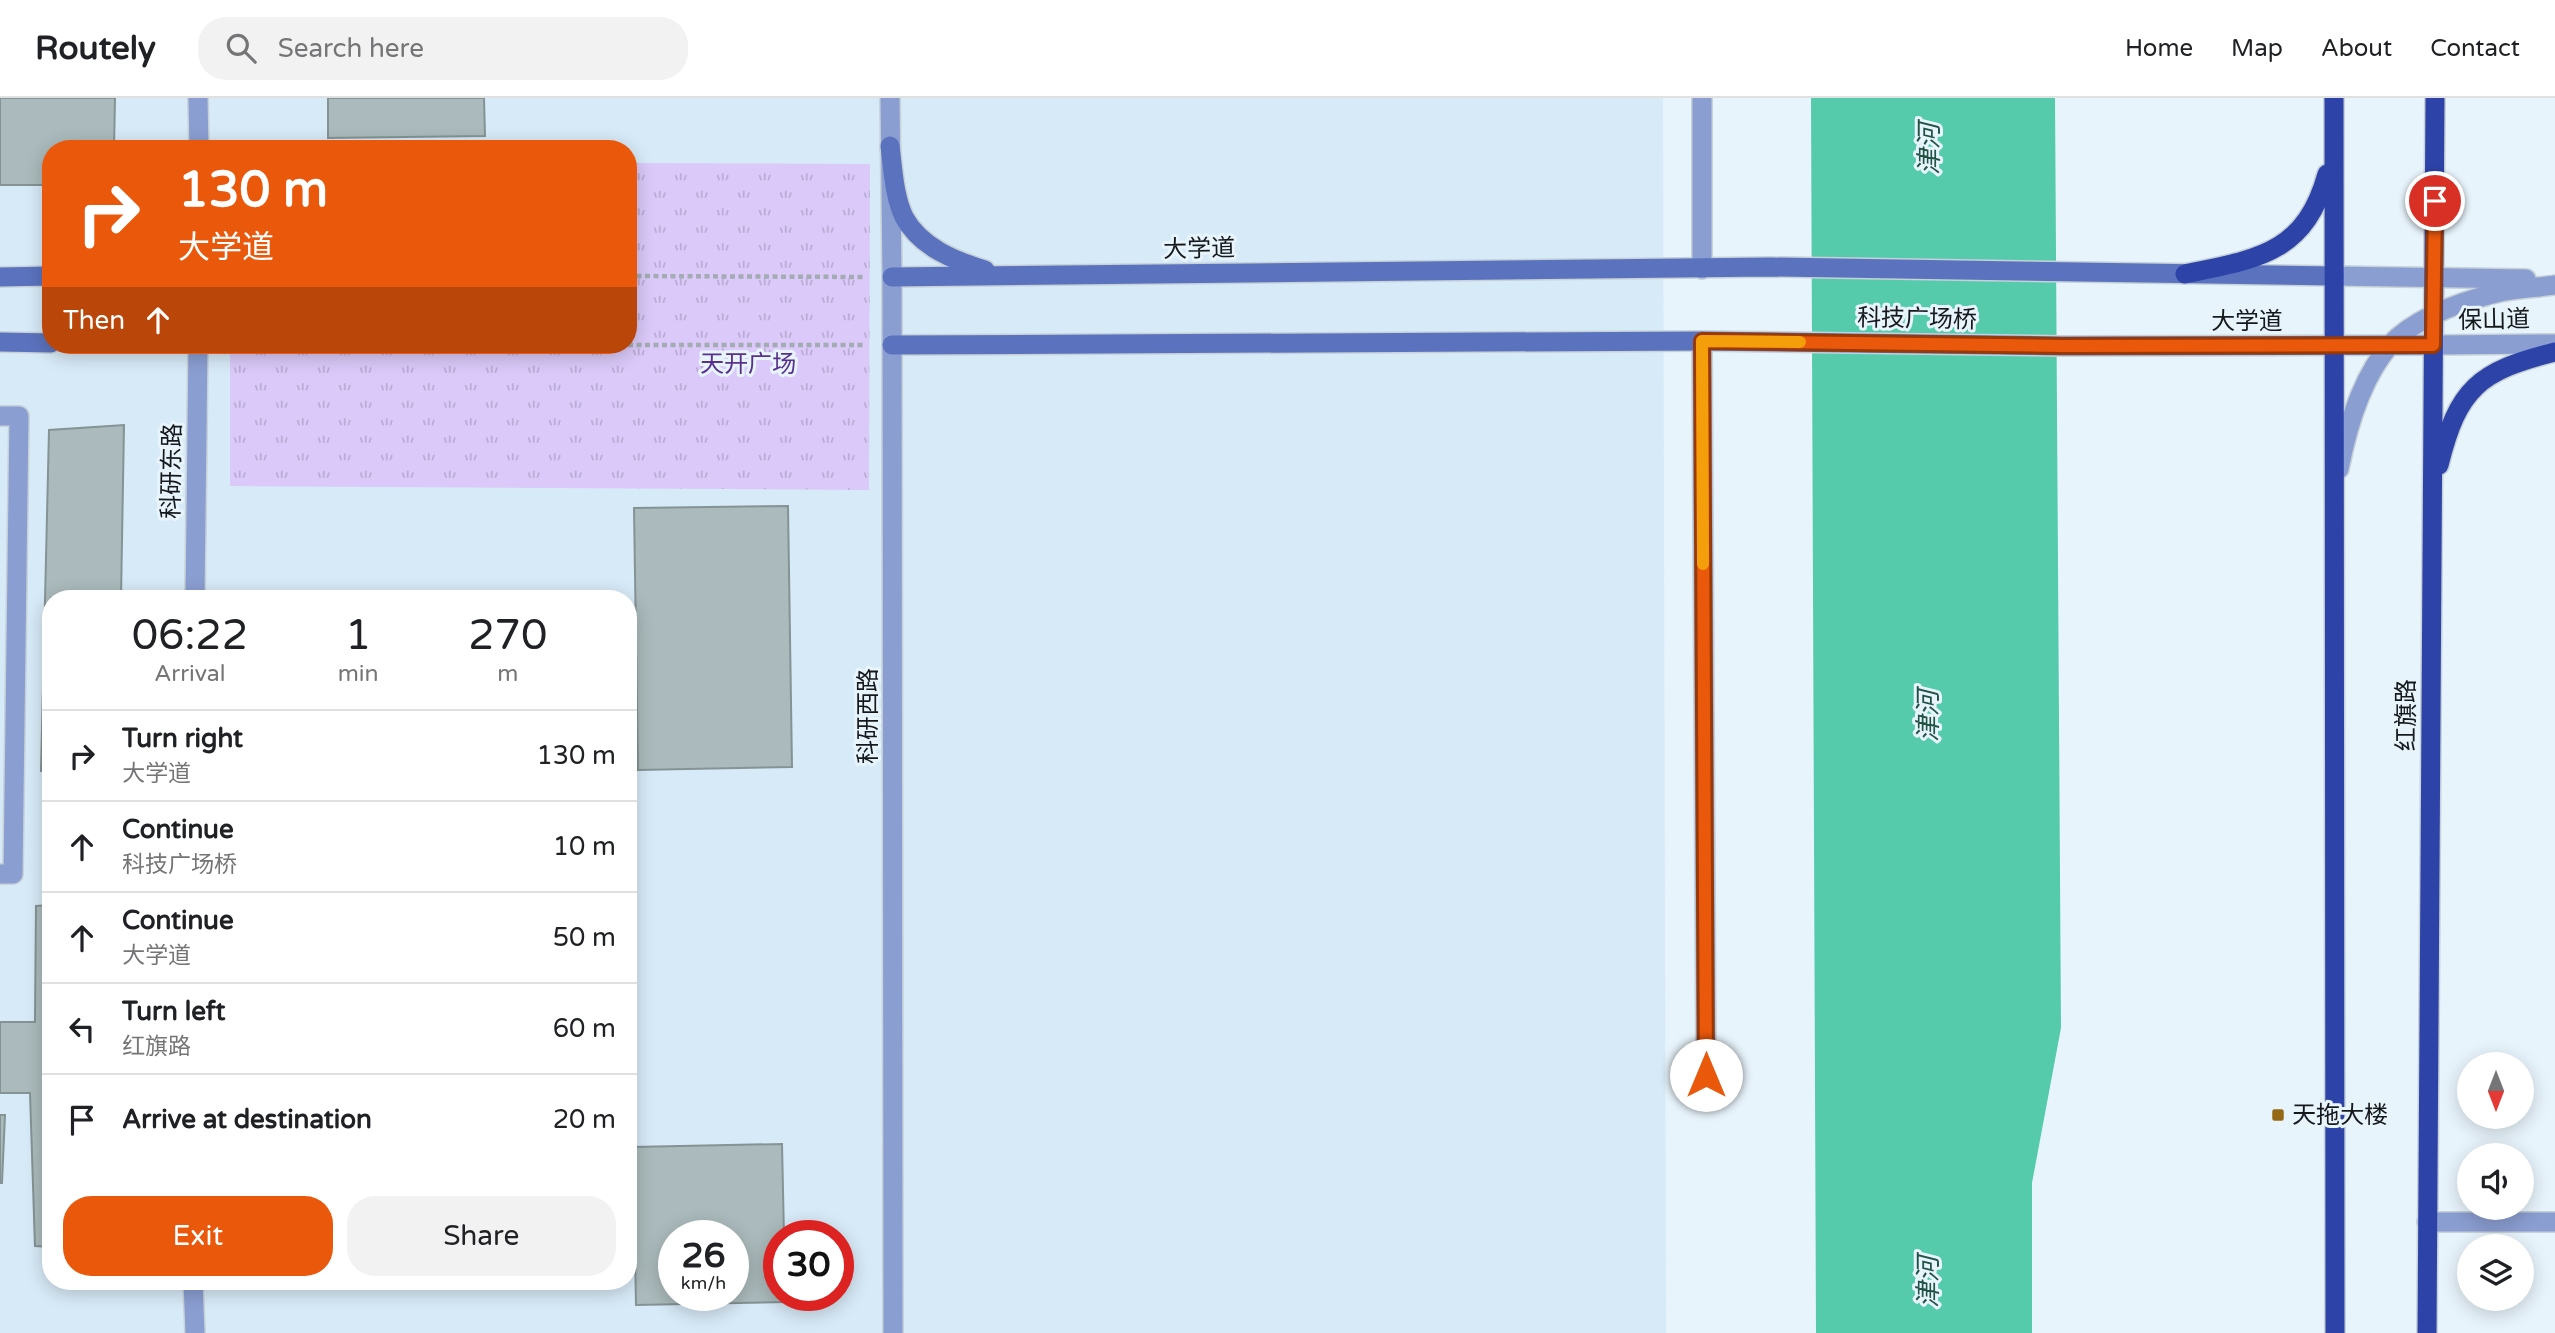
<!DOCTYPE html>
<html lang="en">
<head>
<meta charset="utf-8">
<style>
	body { margin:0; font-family:"Varela Round","Noto Sans SC",sans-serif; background:#f2f2f2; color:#202124; height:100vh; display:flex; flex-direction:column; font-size:26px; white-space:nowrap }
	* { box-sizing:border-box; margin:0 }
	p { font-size:23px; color:#757577 }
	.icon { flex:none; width:38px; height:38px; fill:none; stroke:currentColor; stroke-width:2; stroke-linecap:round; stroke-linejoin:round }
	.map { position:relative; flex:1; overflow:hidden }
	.details { position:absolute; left:42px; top:492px; width:595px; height:700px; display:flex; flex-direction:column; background:#fff; border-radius:28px; box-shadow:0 4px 18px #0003 }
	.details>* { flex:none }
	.hud { position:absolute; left:42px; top:42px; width:595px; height:214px; border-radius:28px; box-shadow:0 4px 18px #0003; background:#ea580c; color:#fff; overflow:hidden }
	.needle { width:46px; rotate:180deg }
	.buttons { position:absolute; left:2457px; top:954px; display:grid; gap:14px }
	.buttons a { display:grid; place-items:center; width:77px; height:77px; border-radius:50%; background:#fff; box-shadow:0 4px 18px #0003; font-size:35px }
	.speed { position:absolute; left:658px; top:1122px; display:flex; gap:14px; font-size:35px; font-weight:700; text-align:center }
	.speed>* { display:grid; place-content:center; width:91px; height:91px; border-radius:50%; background:#fff; box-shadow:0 4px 18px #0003; line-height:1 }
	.speed small { font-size:18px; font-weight:400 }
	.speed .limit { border:10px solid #d22; background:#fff; color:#111 }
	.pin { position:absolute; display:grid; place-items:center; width:60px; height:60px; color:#fff; margin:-30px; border:4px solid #fff; border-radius:50%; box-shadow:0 2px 7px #0007 }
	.me { position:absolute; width:77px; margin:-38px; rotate:0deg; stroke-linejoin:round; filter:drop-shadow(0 0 5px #0008) }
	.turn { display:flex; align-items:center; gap:24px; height:147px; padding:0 21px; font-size:32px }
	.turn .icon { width:91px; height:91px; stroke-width:2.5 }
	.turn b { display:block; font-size:49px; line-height:60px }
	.then { display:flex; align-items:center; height:66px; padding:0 21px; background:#0003; gap:14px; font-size:26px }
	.eta { display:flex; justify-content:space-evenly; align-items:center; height:119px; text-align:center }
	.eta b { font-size:42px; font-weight:600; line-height:49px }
	.button { display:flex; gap:14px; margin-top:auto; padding:14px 21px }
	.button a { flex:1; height:80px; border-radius:28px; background:#ea580c; color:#fff; font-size:28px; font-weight:600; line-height:80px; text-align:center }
	.button a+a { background:#f2f2f2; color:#202124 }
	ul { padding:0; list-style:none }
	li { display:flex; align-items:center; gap:21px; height:91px; padding:0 21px; border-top:2px solid #e0e0e0 }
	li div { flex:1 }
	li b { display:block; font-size:26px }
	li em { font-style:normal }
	header { display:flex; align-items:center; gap:42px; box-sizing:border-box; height:98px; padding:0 35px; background:#fff; border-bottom:2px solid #e0e0e0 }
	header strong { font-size:33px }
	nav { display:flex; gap:38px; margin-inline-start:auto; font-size:24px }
	.search { width:490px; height:63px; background:#f2f2f2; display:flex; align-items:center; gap:18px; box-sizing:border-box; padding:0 24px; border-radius:28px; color:#757577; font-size:26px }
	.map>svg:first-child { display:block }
</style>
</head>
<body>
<header>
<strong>Routely</strong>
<div class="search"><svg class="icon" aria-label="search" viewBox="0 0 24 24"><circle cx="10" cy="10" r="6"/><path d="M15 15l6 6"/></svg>Search here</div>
<nav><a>Home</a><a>Map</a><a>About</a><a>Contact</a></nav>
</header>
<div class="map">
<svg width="2555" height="1235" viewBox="0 0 2555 1235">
	<defs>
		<pattern id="grass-tufts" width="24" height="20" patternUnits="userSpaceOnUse" patternTransform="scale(1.75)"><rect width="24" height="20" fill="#dac9f9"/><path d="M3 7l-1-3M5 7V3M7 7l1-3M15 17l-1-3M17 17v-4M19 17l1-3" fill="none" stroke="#baacd5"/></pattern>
	</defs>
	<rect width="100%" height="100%" fill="#e8f4fc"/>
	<path fill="#d7eaf7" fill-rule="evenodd" d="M0 0H1663L1666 1235H0ZM51 51H628V247H51ZM51 500H628V1183H51ZM674 1138H733V1197H674ZM779 1138H838V1197H779Z"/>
	<polygon fill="url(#grass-tufts)" points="628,65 870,66 869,392 230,388 230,247 628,247"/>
	<polygon fill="#55cbac" points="1811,0 2055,0 2061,930 2032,1085 2032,1235 1816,1235"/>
	<g fill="#abbabc" stroke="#859395" stroke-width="2" fill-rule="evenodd">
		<polygon points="0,0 115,0 114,51 51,51 51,87 0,87"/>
		<polygon points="328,0 484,0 485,38 328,40"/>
		<polygon points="124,327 121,500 51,500 51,673 41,673 49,332"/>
		<polygon points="788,408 792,669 638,672 634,410"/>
		<polygon points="51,807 51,1149 35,1148 30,995 0,995 0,924 35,924 36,808"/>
		<polygon points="0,1017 5,1017 2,1085 0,1085"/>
		<path d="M782 1046 784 1138H779V1197H786V1204L636 1207 633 1049ZM674 1138H733V1197H674Z"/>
	</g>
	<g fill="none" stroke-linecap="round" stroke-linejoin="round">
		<defs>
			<g id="minor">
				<polyline points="1702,0 1702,171"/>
				<polyline points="1702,243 1706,977"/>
				<polyline points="0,318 19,318 13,776 0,776"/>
				<polyline points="2427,1124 2555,1124"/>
			</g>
			<g id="tertiary">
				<polyline points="198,0 199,51"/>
				<polyline points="890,0 892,179 893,1235"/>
				<polyline points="2334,178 2526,181"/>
				<polyline points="2433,247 2555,246"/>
				<path d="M2339 371C2347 330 2362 279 2390 247 2416 219 2460 204 2496 195 2515 190 2536 190 2555 187"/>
				<polyline points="195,500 198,247"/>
				<polyline points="193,1183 195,1235"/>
			</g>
			<g id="secondary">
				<path d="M890 48C893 71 894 98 904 119 920 149 955 163 985 172"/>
				<polyline points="0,179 51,178"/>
				<polyline points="892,179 1771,169 2334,178"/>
				<polyline points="0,244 51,245"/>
				<polyline points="892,247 1702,243 2062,248 2433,247"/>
			</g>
			<g id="trunk">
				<polyline points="2334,0 2335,1235"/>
				<path d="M2185 176C2257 161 2305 156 2327 76"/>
				<path d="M2439 367C2458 290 2479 273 2555 254"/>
				<polyline points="2427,1235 2435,0"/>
			</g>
		</defs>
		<use href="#minor" stroke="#c6d1d8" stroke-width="22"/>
		<use href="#tertiary" stroke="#c6d1d8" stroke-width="22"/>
		<use href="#secondary" stroke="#c6d1d8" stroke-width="22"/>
		<use href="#trunk" stroke="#c6d1d8" stroke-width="22"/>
		<g stroke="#a2acb2" stroke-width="4.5" stroke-dasharray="5 3.5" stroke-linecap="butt">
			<polyline points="628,178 864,179"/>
			<polyline points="628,247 865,247"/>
		</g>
		<use href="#minor" stroke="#8b9ed1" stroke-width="19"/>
		<use href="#tertiary" stroke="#8b9ed1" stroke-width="19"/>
		<use href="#secondary" stroke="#5b73be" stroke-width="19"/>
		<use href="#trunk" stroke="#2e43a8" stroke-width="19"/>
	</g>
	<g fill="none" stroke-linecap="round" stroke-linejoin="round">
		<defs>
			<polyline id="route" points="1706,977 1702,243 2062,248 2433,247 2435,103"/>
		</defs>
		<use href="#route" stroke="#983908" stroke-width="18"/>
		<use href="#route" stroke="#ea580c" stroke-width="12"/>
		<polyline stroke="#f59e0b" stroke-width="12" points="1703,466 1702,243 1800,244"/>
	</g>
	<rect fill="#946814" stroke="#e8f4fc" stroke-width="2.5" x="2271" y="1010" width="14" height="14" rx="3.5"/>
	<g text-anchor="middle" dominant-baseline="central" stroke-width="6" stroke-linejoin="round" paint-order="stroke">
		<g font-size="24" fill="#15191c" stroke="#e8f4fc">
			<text transform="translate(1199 151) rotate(-1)">大学道</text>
			<text transform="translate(1917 221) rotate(1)">科技广场桥</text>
			<text transform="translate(2494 222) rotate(-1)">保山道</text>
			<text x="2247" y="223">大学道</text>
			<text transform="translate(172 373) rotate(-89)">科研东路</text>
			<text transform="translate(2406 617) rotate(-90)">红旗路</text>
			<text transform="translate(868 618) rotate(-90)">科研西路</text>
		</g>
		<g font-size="24" fill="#59318c" stroke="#e8f4fc">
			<text x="748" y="266">天开广场</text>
		</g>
		<g font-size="24" fill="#15191c" stroke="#e8f4fc" text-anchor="start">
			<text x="2292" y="1017">天拖大楼</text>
		</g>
		<g font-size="26" font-style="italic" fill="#215345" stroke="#e8f4fc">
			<text transform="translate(1929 51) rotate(-90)">津河</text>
			<text transform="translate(1928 618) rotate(-90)">津河</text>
			<text transform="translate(1928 1184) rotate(-90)">津河</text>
		</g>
	</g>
</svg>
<div class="buttons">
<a><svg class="needle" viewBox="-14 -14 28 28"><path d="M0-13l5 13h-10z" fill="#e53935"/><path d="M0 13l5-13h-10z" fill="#757577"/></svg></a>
<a><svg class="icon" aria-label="sound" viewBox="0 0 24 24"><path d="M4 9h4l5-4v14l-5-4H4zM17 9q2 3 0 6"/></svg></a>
<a><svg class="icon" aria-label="layers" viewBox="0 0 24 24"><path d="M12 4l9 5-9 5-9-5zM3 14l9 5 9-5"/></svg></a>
</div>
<div class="speed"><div>26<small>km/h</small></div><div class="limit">30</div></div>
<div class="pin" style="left:2435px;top:103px;background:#d93025"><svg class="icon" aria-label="arrive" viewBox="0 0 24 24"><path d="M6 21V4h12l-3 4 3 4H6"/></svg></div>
<svg class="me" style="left:1706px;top:977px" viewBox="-20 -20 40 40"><circle r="19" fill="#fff"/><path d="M0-13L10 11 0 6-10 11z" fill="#ea580c"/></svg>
<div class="hud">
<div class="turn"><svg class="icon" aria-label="right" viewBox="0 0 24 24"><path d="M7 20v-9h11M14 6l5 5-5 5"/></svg><div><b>130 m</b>大学道</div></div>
<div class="then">Then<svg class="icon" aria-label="ahead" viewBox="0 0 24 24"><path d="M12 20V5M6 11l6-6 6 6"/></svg></div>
</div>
<section class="details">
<div class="eta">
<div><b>06:22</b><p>Arrival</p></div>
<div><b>1</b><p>min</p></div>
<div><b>270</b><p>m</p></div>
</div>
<ul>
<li><svg class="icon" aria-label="right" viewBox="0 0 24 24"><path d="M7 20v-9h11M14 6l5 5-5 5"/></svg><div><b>Turn right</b><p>大学道</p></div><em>130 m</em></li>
<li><svg class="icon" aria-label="ahead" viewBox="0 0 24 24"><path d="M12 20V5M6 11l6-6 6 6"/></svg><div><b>Continue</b><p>科技广场桥</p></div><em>10 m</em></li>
<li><svg class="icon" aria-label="ahead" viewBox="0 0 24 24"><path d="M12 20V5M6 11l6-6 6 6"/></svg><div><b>Continue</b><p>大学道</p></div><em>50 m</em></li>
<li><svg class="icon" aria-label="left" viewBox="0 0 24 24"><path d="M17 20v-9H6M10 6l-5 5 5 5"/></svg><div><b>Turn left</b><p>红旗路</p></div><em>60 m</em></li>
<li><svg class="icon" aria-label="arrive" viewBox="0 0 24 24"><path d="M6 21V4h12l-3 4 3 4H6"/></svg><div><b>Arrive at destination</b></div><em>20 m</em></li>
</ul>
<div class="button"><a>Exit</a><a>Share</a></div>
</section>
</div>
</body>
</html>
